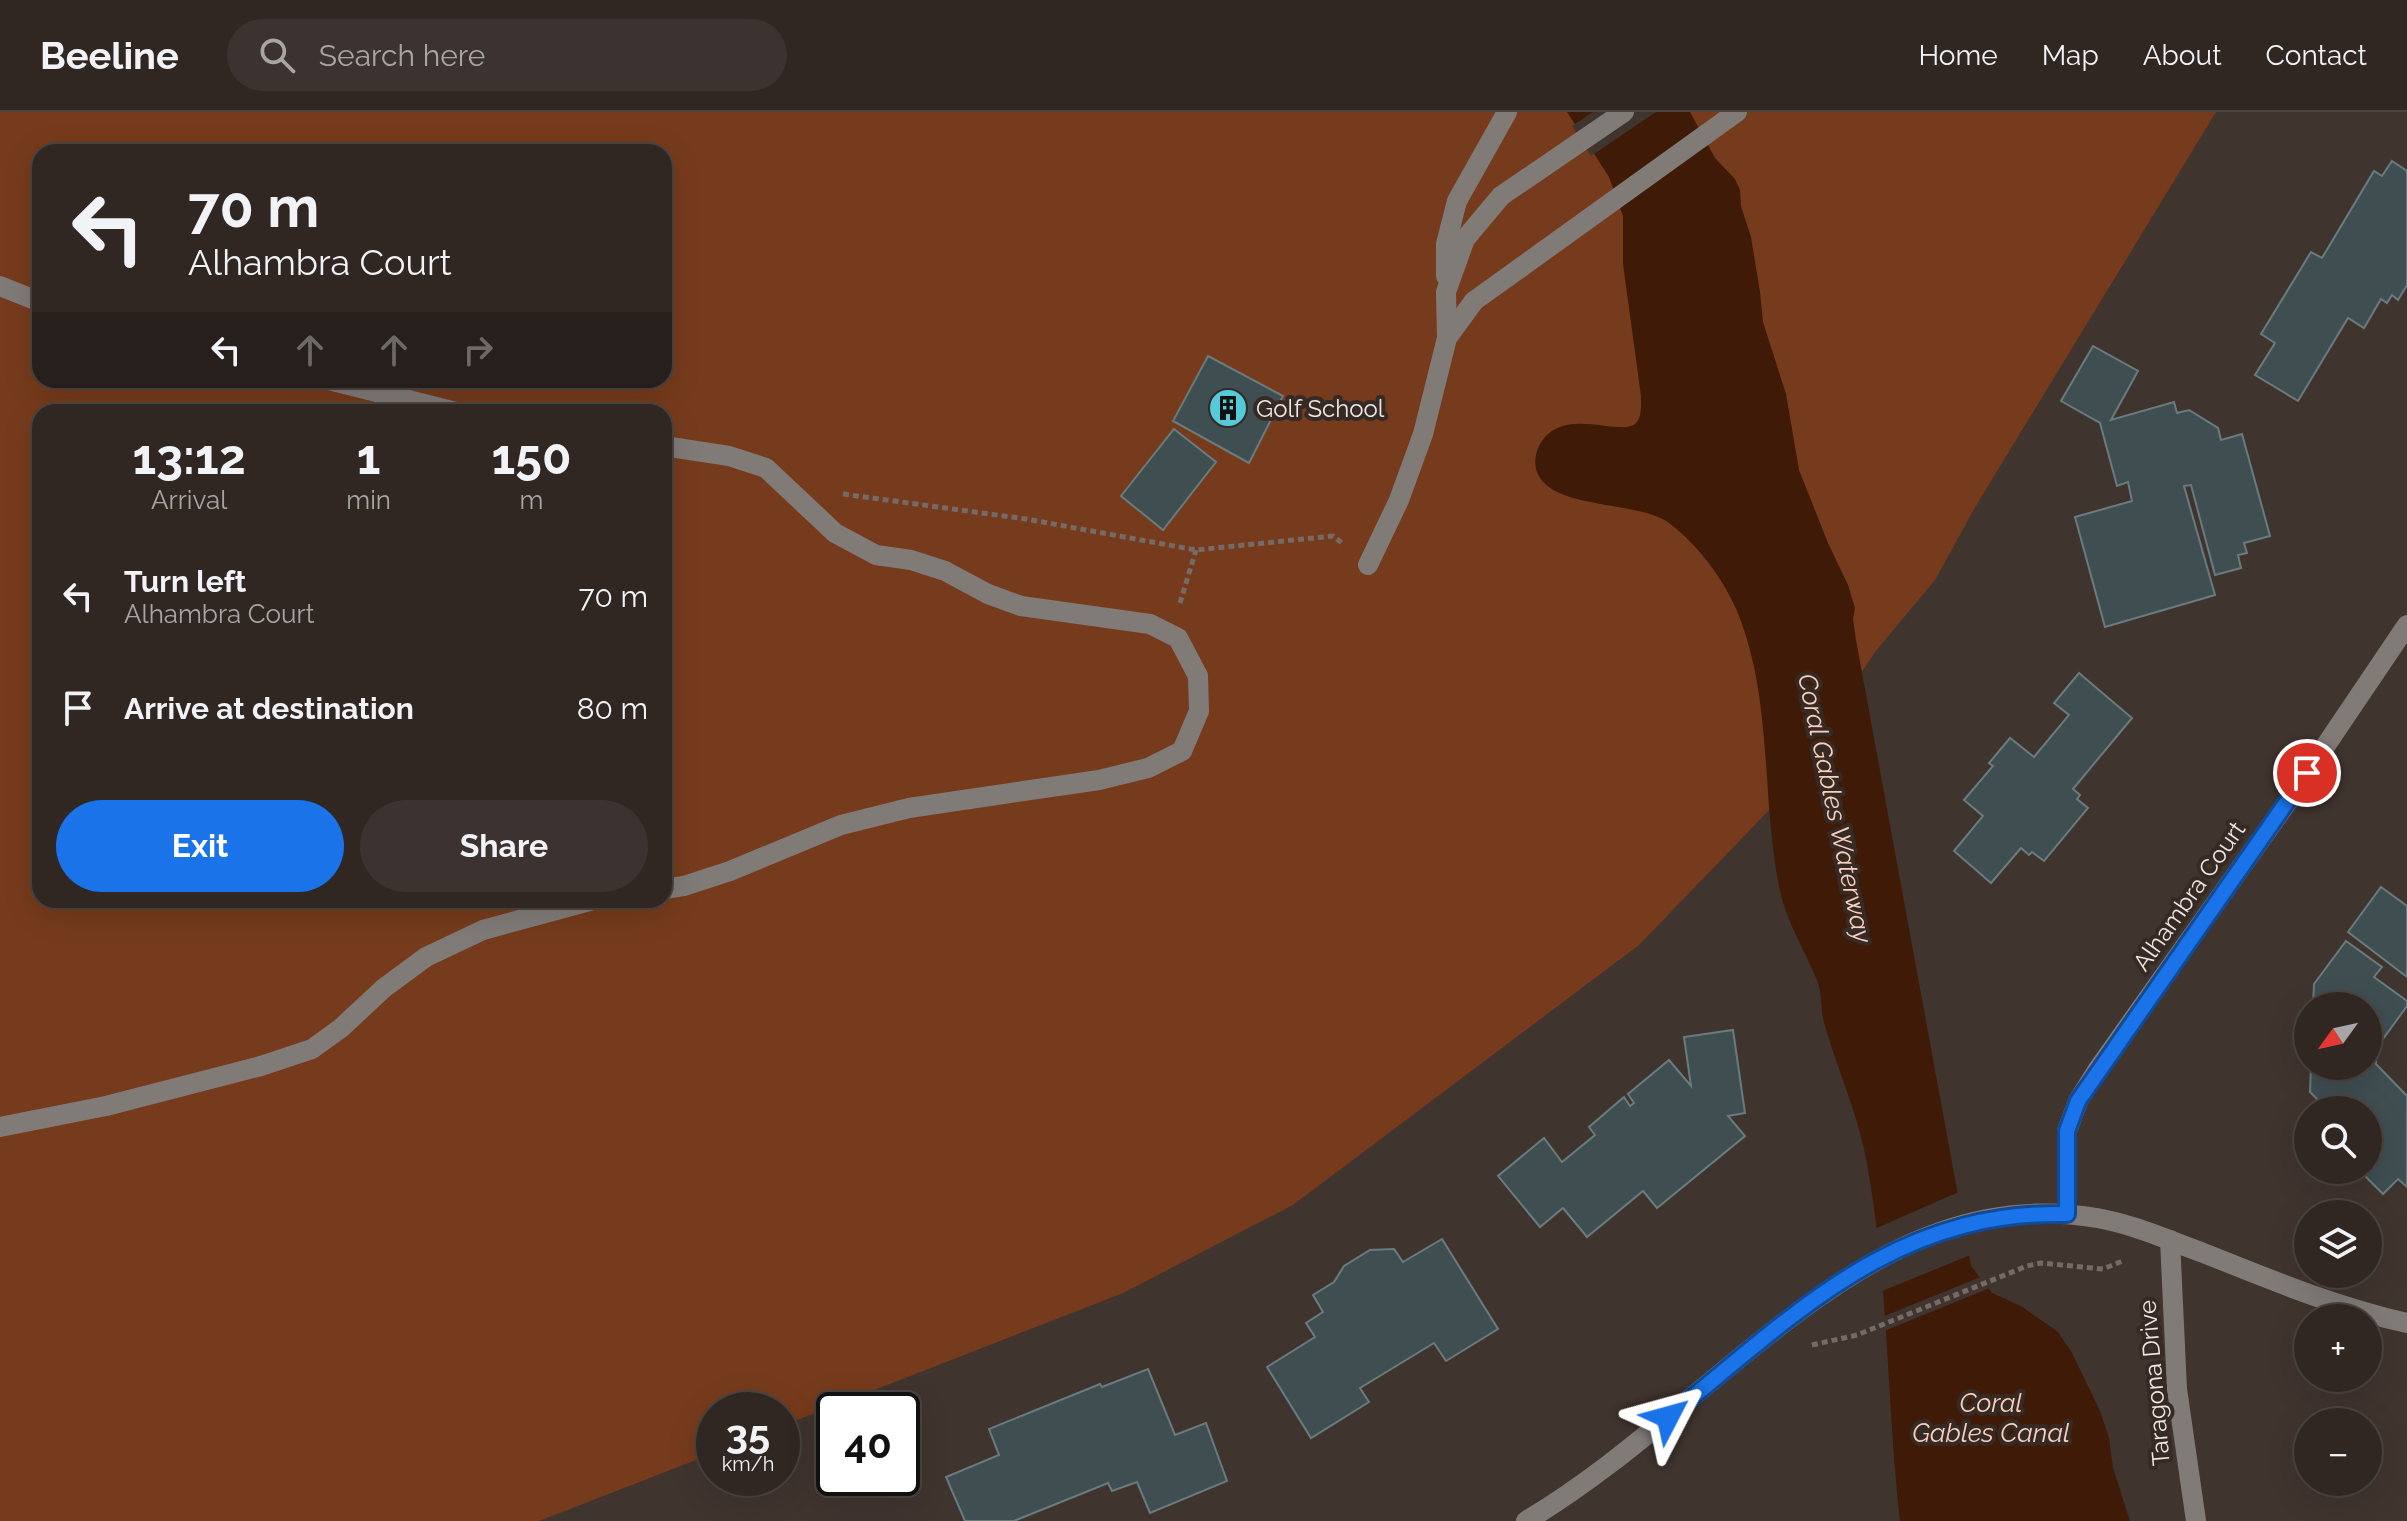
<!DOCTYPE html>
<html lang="en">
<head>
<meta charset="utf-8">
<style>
	body { margin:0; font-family:Raleway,sans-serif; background:#3c3330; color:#f1f3f6; height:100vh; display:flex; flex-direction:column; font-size:30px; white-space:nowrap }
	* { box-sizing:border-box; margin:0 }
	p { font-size:26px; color:#a8a5a6 }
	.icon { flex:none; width:44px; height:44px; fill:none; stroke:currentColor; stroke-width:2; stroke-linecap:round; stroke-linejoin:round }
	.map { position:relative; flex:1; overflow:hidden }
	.drawer { position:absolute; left:32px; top:292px; width:640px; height:504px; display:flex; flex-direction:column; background:#302723; border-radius:24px; box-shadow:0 8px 32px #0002,0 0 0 2px #4b4441 }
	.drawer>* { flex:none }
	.banner { position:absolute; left:32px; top:32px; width:640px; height:244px; border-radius:24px; box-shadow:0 8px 32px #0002,0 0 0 2px #4b4441; background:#302723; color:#f1f3f6; overflow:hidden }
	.needle { width:52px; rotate:237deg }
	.tools { position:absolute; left:2294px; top:880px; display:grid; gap:16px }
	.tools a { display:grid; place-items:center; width:88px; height:88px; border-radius:50%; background:#302723; box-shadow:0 8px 32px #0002,0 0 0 2px #4b4441; font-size:40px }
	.speed { position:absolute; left:696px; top:1280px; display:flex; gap:16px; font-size:40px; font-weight:700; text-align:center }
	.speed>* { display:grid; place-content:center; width:104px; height:104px; border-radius:50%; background:#302723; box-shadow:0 8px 32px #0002,0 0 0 2px #4b4441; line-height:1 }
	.speed small { font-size:20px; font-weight:400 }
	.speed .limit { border:4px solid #111; border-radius:12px; background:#fff; color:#111 }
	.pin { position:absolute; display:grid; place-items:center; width:68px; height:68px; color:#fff; margin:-34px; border:4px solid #fff; border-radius:50%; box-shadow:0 2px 8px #0007 }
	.me { position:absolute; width:88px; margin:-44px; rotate:51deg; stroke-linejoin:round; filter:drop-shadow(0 0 6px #0008) }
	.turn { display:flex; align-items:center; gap:28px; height:168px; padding:0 24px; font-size:36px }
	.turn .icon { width:104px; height:104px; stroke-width:2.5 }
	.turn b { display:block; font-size:56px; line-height:68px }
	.lanes { display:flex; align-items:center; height:76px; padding:0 24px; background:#0003; justify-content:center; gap:40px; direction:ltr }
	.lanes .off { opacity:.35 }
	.eta { display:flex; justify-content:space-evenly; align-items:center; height:136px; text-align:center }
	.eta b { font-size:48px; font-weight:700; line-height:56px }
	.action { display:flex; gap:16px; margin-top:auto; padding:16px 24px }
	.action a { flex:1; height:92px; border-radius:48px; background:#1a73e8; color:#fff; font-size:32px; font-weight:700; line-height:92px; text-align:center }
	.action a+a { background:#3c3330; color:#f1f3f6 }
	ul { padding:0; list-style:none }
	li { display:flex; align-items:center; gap:24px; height:112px; padding:0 24px }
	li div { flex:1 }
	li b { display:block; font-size:30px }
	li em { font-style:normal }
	header { display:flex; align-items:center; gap:48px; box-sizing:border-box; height:112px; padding:0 40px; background:#302723; border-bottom:2px solid #4b4441 }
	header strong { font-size:38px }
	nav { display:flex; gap:44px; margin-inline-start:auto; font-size:28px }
	.search { width:560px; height:72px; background:#3c3330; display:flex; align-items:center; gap:20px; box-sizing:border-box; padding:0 28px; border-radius:44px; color:#a8a5a6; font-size:30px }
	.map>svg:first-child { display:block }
</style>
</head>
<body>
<header>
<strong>Beeline</strong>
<div class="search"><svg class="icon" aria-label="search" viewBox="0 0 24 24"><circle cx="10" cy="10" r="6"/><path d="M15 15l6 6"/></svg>Search here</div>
<nav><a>Home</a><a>Map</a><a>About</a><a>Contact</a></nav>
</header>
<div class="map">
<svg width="2407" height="1409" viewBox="0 0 2407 1409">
	<rect width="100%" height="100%" fill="#40342f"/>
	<path fill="#763b1c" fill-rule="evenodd" d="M0 0H2216L1977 392 1935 468 1875 540 1774 693 1639 833 1293 1093 1123 1181 782 1314V1298H714V1341L539 1409H0ZM40 40H664V268H40ZM40 300H664V788H40Z"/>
	<path fill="#3e1a07" d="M1567 0H1690L1715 46 1735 67 1740 78 1741 94 1751 125 1760 180 1763 210 1786 282 1799 358 1828 431 1848 473 1855 496 1853 507 1856 528 1971 1154 1992 1181 2021 1194 2058 1220 2072 1241 2100 1299 2109 1326 2113 1356 2130 1409H1900C1886 1285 1889 1160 1864 1037 1855 995 1837 956 1825 914 1820 900 1823 882 1817 868 1804 837 1785 807 1779 774 1761 683 1773 586 1737 499 1723 466 1696 430 1666 409 1635 389 1550 397 1537 360 1534 352 1535 342 1539 334 1562 290 1623 328 1637 310 1642 303 1641 292 1641 284L1623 152V104L1609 65Z"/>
	<g fill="#40342f">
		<polygon points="1593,0 1656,0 1591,44 1572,14"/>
		<polygon points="1961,1079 1973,1142 1880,1180 1872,1118"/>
		<polygon points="1983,1164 1992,1175 1882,1220 1882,1205"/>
	</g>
	<g fill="#3f4e51" stroke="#6a7b7d" stroke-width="2">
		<polygon points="2392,49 2407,59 2407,173 2398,188 2392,183 2387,191 2381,187 2364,216 2348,206 2298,289 2255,263 2275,231 2261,222 2311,140 2322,146 2374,59 2382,64"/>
		<polygon points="2093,234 2138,259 2111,308 2174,290 2177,301 2189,298 2218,316 2221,328 2242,322 2270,424 2244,431 2247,441 2238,443 2241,456 2215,463 2191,373 2184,374 2215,483 2105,515 2075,405 2132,389 2128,370 2117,374 2100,311 2061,289"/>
		<polygon points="1208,244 1283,284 1249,351 1173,309"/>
		<polygon points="1174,317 1216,350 1163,418 1121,384"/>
		<polygon points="2079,561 2132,606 2073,677 2080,683 2077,687 2088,696 2044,749 2032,740 2029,743 2021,736 1991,771 1954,739 1983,704 1964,688 1993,654 1989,651 2010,626 2034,645 2069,603 2054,591"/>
		<polygon points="2381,775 2407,794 2407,865 2348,820"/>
		<polygon points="2346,829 2382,855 2374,865 2407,889 2407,894 2383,927 2377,922 2376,952 2407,984 2407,1075 2398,1067 2383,1082 2359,1058 2368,1058 2368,998 2322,998 2325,995 2310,980 2311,954 2368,954 2368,894 2313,894 2314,872"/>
		<polygon points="1733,918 1745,1001 1728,1004 1745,1024 1657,1096 1643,1079 1587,1125 1563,1096 1540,1115 1498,1064 1544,1026 1562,1050 1595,1023 1589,1015 1624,985 1630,994 1634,991 1628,982 1669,948 1691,974 1684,925"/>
		<polygon points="1442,1127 1498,1217 1446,1249 1434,1231 1360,1276 1369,1290 1311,1326 1267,1255 1315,1225 1306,1211 1323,1200 1313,1183 1334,1170 1344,1154 1370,1138 1394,1137 1403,1150"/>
		<polygon points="1148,1257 1175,1323 1206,1311 1227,1369 1150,1401 1137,1370 1112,1379 1108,1371 1014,1409 965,1409 946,1365 999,1343 989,1317 1100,1272 1102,1275"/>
	</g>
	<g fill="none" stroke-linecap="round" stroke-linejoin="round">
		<g stroke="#756a65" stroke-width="5" stroke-dasharray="6 4" stroke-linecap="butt">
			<polyline points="843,382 1026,407 1196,438 1333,424 1342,431"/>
			<polyline points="1180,491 1196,438"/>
			<polyline points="1812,1233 1857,1223 2027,1154 2041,1151 2103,1157 2125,1148"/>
		</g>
		<g stroke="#817b78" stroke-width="20">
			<polyline points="1446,164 1446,132 1457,89 1507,0"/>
			<polyline points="0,174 40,190"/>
			<polyline points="1447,226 1446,180 1465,127 1501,84 1624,0"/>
			<polyline points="329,268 456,300"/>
			<polyline points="664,334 729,344 766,356 835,421 876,443 911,448 945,459 988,482 1021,494 1150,512 1178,526 1198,564 1199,599 1182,639 1148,656 1099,668 909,696 841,713 730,759 684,774 664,777"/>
			<polyline points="1368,453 1399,388 1423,322 1447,226 1474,189 1737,0"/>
			<polyline points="0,1015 106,994 261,954 312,937 341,916 384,876 426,845 483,818 593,788"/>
			<polyline points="2067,1102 2067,1019 2078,989 2098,957 2291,685 2407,513"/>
			<polyline points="2170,1128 2177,1277 2196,1409"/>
			<path d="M1526 1409C1583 1375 1635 1333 1686 1290 1806 1192 1929 1077 2097 1106 2132 1112 2168 1128 2201 1140 2269 1167 2335 1195 2407 1211"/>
		</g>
	</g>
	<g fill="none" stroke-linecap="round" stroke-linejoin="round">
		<defs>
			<path id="route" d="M1668 1305C1794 1204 1893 1098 2067 1102V1019L2078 989 2307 661"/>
		</defs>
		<use href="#route" stroke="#114b97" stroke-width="20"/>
		<use href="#route" stroke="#1a73e8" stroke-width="14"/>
	</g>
	<defs>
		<symbol id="building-disc" viewBox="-11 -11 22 22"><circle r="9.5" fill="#53cbda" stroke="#362a25"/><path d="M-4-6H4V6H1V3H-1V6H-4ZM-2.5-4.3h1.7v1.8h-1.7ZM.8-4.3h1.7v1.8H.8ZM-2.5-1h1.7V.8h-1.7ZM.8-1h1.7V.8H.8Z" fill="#111"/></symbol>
	</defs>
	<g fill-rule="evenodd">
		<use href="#building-disc" x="1206" y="274" width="44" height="44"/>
	</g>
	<g text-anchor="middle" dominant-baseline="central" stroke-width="8" stroke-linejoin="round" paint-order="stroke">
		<g font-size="24" fill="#efe7e3" stroke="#362a25" text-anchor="start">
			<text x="1256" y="296">Golf School</text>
		</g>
		<g font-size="24" fill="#efe7e3" stroke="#362a25">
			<text transform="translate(2189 784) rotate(-55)">Alhambra Court</text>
			<text transform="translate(2154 1271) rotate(-95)">Taragona Drive</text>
		</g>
		<g font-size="26" font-style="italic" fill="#fad0bd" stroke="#362a25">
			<text transform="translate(1835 696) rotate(78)">Coral Gables Waterway</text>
			<text x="1991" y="1291">Coral<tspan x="1991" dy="30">Gables Canal</tspan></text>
		</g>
	</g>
</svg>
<div class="tools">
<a><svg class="needle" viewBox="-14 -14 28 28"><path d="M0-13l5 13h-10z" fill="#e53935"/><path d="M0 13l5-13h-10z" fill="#a8a5a6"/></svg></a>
<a><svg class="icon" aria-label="search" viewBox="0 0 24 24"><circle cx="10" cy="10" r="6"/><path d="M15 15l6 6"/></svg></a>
<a><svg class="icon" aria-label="layers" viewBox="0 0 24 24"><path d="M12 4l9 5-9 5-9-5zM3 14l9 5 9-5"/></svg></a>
<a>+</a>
<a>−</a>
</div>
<div class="speed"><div>35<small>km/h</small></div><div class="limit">40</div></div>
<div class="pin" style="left:2307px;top:661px;background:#d93025"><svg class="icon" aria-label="arrive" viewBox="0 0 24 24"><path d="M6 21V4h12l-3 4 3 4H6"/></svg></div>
<svg class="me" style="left:1668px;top:1305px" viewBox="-20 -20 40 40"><path d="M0-17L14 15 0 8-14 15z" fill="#1a73e8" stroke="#fff" stroke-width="4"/></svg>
<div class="banner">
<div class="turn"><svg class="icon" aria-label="left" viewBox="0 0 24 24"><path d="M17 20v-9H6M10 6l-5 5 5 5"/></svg><div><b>70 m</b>Alhambra Court</div></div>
<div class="lanes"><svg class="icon" aria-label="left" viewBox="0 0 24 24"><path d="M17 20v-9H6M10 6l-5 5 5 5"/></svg><svg class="icon off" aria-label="ahead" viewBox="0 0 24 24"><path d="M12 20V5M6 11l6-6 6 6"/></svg><svg class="icon off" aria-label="ahead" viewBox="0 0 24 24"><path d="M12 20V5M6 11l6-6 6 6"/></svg><svg class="icon off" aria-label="right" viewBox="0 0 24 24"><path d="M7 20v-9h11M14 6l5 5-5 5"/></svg></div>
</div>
<section class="drawer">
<div class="eta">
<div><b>13:12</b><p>Arrival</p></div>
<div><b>1</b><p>min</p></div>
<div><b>150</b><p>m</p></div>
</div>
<ul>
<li><svg class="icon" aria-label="left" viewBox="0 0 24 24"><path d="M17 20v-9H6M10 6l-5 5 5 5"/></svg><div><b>Turn left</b><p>Alhambra Court</p></div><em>70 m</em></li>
<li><svg class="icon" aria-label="arrive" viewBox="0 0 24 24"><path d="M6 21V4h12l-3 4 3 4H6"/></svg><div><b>Arrive at destination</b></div><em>80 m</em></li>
</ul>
<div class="action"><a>Exit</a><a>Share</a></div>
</section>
</div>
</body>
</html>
